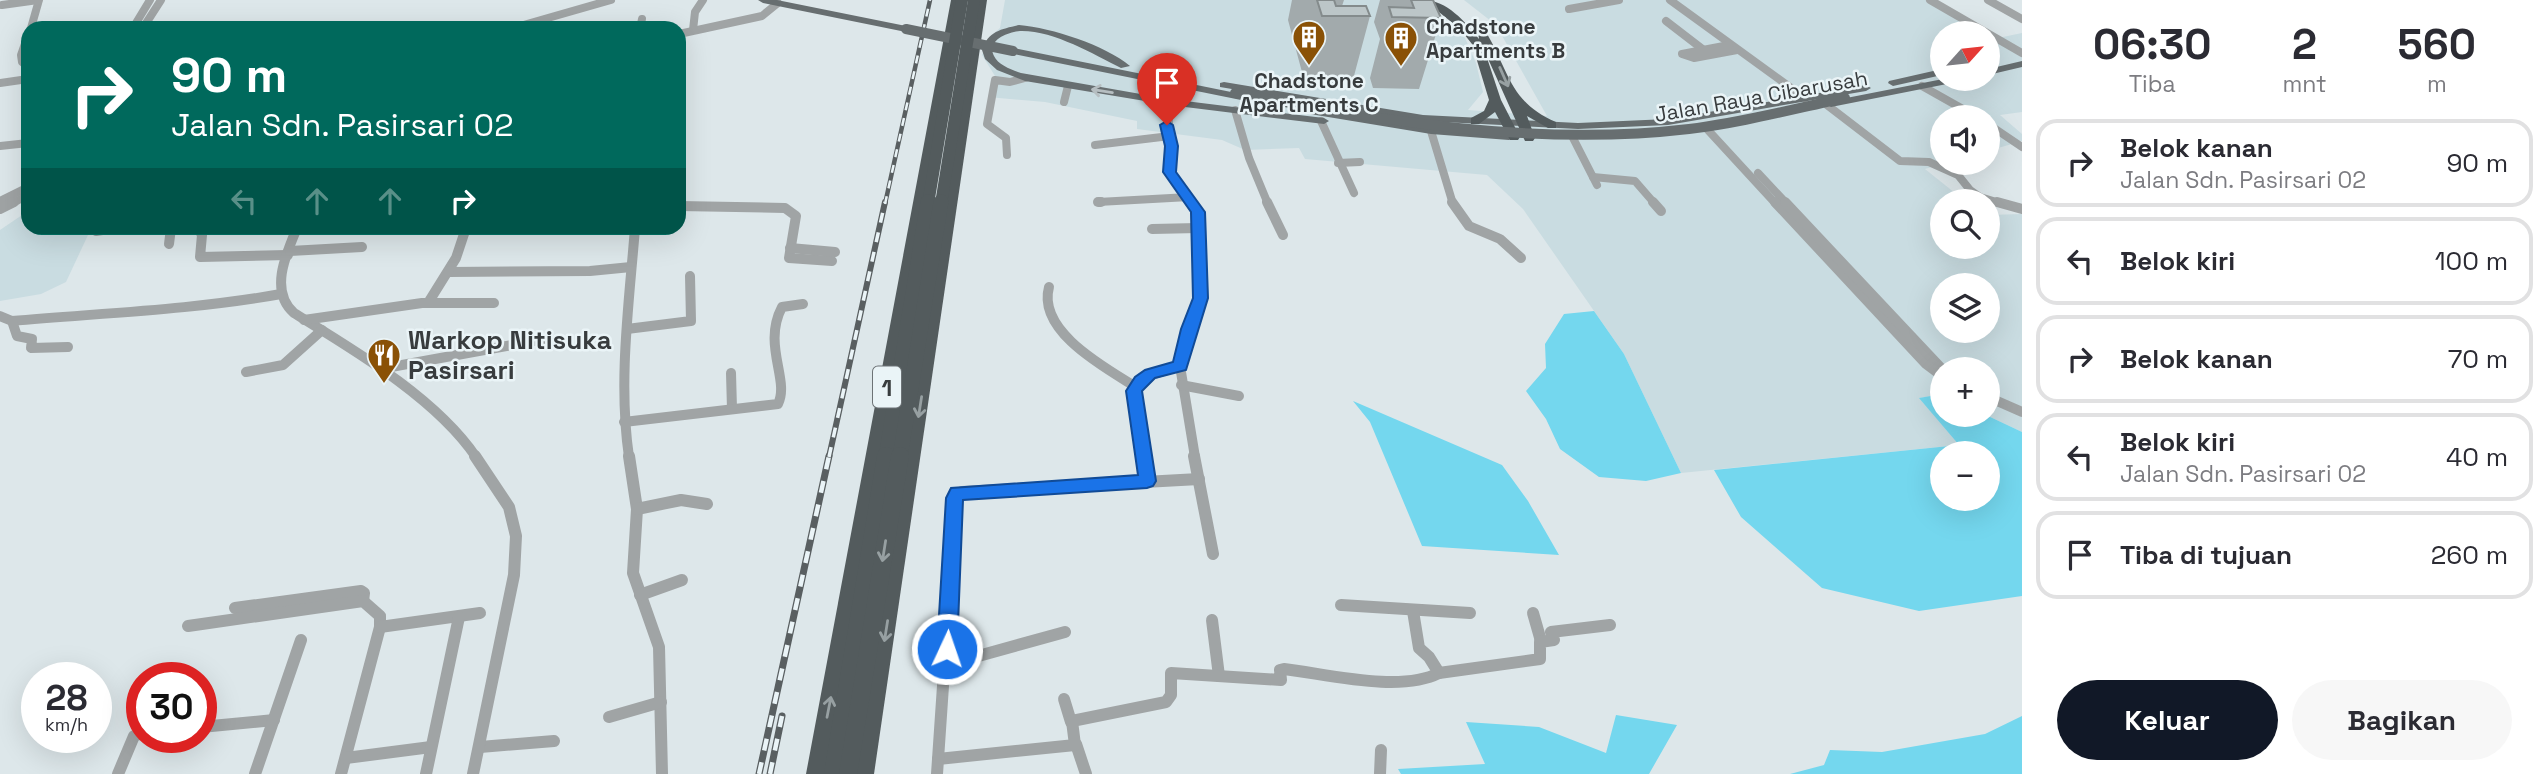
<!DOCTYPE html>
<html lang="id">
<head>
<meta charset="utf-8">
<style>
	body { margin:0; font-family:"Space Grotesk",sans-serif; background:#f7f7f7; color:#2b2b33; height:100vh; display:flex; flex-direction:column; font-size:26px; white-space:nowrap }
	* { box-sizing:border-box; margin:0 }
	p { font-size:23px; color:#7c7c81 }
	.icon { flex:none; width:38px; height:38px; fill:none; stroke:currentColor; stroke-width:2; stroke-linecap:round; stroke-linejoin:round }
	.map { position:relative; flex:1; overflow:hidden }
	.details { display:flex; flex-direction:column; background:#fff; width:525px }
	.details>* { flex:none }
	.guide { position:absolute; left:21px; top:21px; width:665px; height:214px; border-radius:21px; box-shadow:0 7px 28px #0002; background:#00695c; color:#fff; overflow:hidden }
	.needle { width:46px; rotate:63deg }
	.controls { position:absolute; left:1930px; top:21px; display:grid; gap:14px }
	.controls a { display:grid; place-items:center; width:70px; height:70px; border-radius:50%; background:#fff; box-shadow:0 7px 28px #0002; font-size:35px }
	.speed { position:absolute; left:21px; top:662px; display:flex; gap:14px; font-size:35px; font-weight:700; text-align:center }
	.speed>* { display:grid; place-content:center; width:91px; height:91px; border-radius:50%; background:#fff; box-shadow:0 7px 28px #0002; line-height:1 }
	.speed small { font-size:18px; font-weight:400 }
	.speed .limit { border:10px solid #d22; background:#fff; color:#111 }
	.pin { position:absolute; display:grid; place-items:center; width:60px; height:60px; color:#fff; margin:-72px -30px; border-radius:50% 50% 50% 0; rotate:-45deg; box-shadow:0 0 7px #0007 }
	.pin .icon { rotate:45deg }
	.me { position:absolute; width:77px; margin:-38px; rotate:3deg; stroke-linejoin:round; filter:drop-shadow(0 0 5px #0008) }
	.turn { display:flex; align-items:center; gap:24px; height:147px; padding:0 35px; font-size:32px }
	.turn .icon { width:91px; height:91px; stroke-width:2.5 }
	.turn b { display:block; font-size:49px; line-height:60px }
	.lanes { display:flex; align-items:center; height:66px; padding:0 35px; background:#0003; justify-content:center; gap:35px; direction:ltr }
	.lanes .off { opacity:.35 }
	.eta { display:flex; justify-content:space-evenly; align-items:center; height:119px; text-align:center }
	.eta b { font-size:42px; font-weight:700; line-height:49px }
	.action { display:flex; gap:14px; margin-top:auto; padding:14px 35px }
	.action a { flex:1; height:80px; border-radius:42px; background:#111827; color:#fff; font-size:28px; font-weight:700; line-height:80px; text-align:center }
	.action a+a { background:#f7f7f7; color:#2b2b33 }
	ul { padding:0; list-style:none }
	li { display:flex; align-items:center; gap:21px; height:88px; margin:0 14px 10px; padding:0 21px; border:4px solid #e1e1e2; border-radius:21px }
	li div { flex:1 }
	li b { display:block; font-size:26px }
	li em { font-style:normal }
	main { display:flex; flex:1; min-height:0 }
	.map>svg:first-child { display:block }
</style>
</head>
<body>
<main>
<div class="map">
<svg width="2022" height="774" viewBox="0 0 2022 774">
	<rect width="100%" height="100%" fill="#dde7ea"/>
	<g fill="#c9dce1" fill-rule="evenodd">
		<path d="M1005 0H1419L1433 8 1465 38 1476 63 1483 92 1468 110 1547 116 1496 25 1464 0H1928L1998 38 2022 33V112L2000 115 2022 134V141L1988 151V117H1942V163H1945L1925 169 1965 201H1942V247H1988V215L2022 214V432L1986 415 1988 369H1942V394L1920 398 1959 445 1681 473 1624 354 1523 209 1487 175 1305 159 1299 148 1245 150 1222 140 1137 129V121L1045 102 988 97 995 76 982 55 991 36 1000 28ZM1942 33H1988V79H1942ZM1942 285H1988V331H1942Z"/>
		<polygon points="28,211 28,228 87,228 88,235 66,282 41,294 0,301 0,230"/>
	</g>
	<g fill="#74d7ee" fill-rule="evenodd">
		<polygon points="1594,311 1624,354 1681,473 1646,481 1599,477 1560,449 1546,419 1526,391 1546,368 1545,344 1564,314"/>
		<path d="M1942 394V415H1986L2022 432V596L1919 611 1822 588 1741 517 1714 470 1959 445 1919 398ZM1988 453V499H1942V453Z"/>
		<polygon points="1353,401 1502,465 1528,501 1559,555 1422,546 1370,422"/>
		<polygon points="1616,715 1677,725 1649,774 1401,774 1398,769 1485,764 1466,722 1539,727 1606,753"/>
		<polygon points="2022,716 2022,774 1790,774 1824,765 1830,750 1882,752 1985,734"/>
	</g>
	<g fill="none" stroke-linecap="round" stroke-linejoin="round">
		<g stroke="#a0a4a5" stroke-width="8">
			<polyline points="1670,0 1805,98"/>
			<polyline points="1930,0 2022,53"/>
			<polyline points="1988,0 2022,19"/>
			<polyline points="2,5 38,0"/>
			<polyline points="1569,9 1619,0"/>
			<polyline points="1666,21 1705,51"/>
			<polyline points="31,28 39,0"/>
			<polyline points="133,28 150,0"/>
			<polyline points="143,28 161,0"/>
			<polyline points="513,28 611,0"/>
			<polyline points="640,28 642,19"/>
			<polyline points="693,30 695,12 703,0"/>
			<polyline points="679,34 762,16 778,3"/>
			<polyline points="28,35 21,55 22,62 28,67"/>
			<polyline points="1729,45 1682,54 1694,58 1737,50"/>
			<polyline points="0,83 28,79"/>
			<polyline points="1922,86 1977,117"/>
			<polyline points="1064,102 1068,86"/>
			<path d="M1169 102C1167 126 1173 148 1169 172L1194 204"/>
			<polyline points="1827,105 1900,161 1929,162 1958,175 1970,190 1980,197 2003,204"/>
			<polyline points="1235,110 1249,158 1268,204"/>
			<polyline points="1321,121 1354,193"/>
			<polyline points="1988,124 2022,147"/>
			<polyline points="1707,129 1776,204"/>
			<polyline points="1431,131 1453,204"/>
			<polyline points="1573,138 1597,185"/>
			<polyline points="1095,145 1170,136"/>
			<polyline points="0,146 28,143"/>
			<polyline points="1007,155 1006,138 987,124 995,80 1010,82 1025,78"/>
			<polyline points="1338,163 1360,162"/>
			<polyline points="1758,173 1787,204"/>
			<polyline points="1593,177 1635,181 1655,204"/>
			<polyline points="0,201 28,187"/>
			<polyline points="1098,202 1189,197"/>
			<polyline points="11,204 28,195"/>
		</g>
		<g stroke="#a0a4a5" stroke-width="10">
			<polyline points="1098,202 1101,202"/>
			<polyline points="1192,202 1199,221 1200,298 1180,366 1195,457"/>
			<polyline points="1267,202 1283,235"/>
			<polyline points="1452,202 1469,226 1500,239 1521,258"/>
			<polyline points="1653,202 1661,211"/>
			<polyline points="1775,202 1926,364 1942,376"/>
			<polyline points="1785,202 1942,369"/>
			<polyline points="1997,202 2022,209"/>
			<polyline points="679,206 785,208 796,216 789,258 832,261"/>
			<polyline points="0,209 14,202"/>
			<polyline points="198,228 202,235 200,257 288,255"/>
			<path d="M297 228C286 254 269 291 294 313 354 350 436 398 476 457"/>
			<polyline points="1152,229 1198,228"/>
			<polyline points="96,231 115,228"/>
			<polyline points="169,244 171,228"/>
			<polyline points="790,248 835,252"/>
			<polyline points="290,251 362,247"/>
			<polyline points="449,272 590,271 631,267"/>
			<path d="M1049 287C1037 331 1104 367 1136 387"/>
			<polyline points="428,303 456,258 466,228"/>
			<path d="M0 316 12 321C102 313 192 310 281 294"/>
			<polyline points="304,320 422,303 494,303"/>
			<polyline points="12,321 17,336 32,339 31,348 68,347"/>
			<polyline points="627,329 691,321 690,276"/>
			<polyline points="380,369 545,339"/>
			<polyline points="246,372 283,365 322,330"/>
			<polyline points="731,373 732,409"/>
			<polyline points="1181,385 1239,396"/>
			<polyline points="1988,397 2022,412"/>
			<path d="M624 422 778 404C790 380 762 345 782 307L803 304"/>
			<path d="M629 457C618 382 629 304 635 228"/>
			<polyline points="1144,457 1134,391 1148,376 1180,366"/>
		</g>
		<g stroke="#a0a4a5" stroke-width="12">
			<polyline points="629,456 637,509 633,573 659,647 662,774"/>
			<polyline points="1143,456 1147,481"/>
			<polyline points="1194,456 1213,554"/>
			<polyline points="637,509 681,500 707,504"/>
			<polyline points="640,595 682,580"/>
			<polyline points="1341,605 1470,613"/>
			<polyline points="235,608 361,591 364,593 363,601"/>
			<polyline points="1413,611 1419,648 1429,657 1439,673"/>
			<polyline points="1533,613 1541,641"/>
			<polyline points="1212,620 1219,676"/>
			<polyline points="188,626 363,601 380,616 380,627 341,774"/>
			<polyline points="380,627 480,613"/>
			<polyline points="948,633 965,659"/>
			<polyline points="946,665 1065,632"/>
			<polyline points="1064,699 1071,722"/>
			<polyline points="609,717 661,702"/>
			<polyline points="201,727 274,720"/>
			<polyline points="1076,744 1086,774"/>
			<polyline points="480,747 554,741"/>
			<polyline points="346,758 431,747"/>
			<path d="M938 759 1075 745 1072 721 1166 702 1171 695V673L1281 680 1280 670 1284 669C1327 674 1400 693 1439 673L1540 659V642L1554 640 1551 632 1610 625"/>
			<polyline points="118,774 134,736 142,733"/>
			<polyline points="255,774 301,640"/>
			<polyline points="426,774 459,617"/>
			<polyline points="473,774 514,575 516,536 509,507 475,456"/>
			<polyline points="937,774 956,495 962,492 1199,479"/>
			<polyline points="1380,774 1381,750"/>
		</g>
		<g fill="#676e70" fill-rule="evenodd">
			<polygon points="758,0 777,0 906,26 911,29 906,32 763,3"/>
			<path d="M1019 25C1052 28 1105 45 1130 66L1121 68C1093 54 1053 30 1020 31 1008 32 986 40 994 56 998 65 1012 70 1021 73L1169 99 1324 118 1329 121 1324 124 1169 105 1025 81 997 70 985 59 982 50C988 31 1002 29 1019 25Z"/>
			<polygon points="1013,48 1246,95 1251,98 1246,101 1009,53 1008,51"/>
			<polygon points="2022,61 2022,67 1988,75 1988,69"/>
			<polygon points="1942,69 1942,75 1893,86 1888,83 1889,81"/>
			<polygon points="1943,79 1962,79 1957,82 1831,107 1826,104 1831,101"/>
			<polygon points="1224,82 1423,115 1578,123 1668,119 1866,85 1871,88 1866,91 1668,125 1578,129 1423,121 1220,87 1220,83"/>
			<polygon points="1314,109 1431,128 1509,134 1515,137 1509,140 1431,134 1310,114 1310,110"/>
		</g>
		<g fill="#535b5d" fill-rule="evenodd">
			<polygon points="951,0 961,0 826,774 806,774"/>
			<polygon points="977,0 987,0 874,774 854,774"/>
			<path d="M1424 0C1446 0 1466 22 1479 39L1478 32H1486C1509 71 1510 103 1556 122V128H1548L1527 116 1535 138 1533 141H1525L1485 52 1501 100 1520 137 1518 140H1510L1495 112 1479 124H1471V118L1484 111 1489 100 1472 44 1460 29Z"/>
		</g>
		<defs>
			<polyline id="rail-far2" points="885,204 930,0"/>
			<polyline id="rail-far1" points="829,457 885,202"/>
			<g id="rail">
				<polyline points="759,774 829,456"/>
				<polyline points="770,774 782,716"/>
			</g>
		</defs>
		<use href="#rail-far2" stroke="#595f61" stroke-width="4.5"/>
		<use href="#rail-far1" stroke="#595f61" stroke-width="6"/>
		<use href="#rail" stroke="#595f61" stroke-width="7"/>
		<use href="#rail-far2" stroke="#eaf4f7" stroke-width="2.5" stroke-dasharray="8" stroke-linecap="butt"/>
		<use href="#rail-far1" stroke="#eaf4f7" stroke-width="3.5" stroke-dasharray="10" stroke-linecap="butt"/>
		<use href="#rail" stroke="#eaf4f7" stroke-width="4.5" stroke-dasharray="12" stroke-linecap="butt"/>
		<g stroke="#676e70" stroke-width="10">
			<polyline points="906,29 1013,51"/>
			<path d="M1235 93C1384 121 1536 147 1689 129 1741 123 1793 109 1845 98"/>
		</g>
		<g stroke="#535b5d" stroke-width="12">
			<polyline points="928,204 962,0"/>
			<polyline points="941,204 974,0"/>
		</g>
		<g stroke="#535b5d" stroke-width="15">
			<polyline points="886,457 928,202"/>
			<polyline points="900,457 941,202"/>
		</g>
		<g stroke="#535b5d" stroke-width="18">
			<polyline points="833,774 886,456"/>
			<polyline points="848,774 900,456"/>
		</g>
	</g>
	<g fill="#a2aaac">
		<polygon points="1292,0 1344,0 1342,6 1370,16 1351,87 1306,87 1288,20"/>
		<polygon points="1380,0 1433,0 1441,18 1419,89 1373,88 1370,78 1380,39 1374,22"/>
	</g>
	<g fill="#bcc6c8" stroke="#848b8c" stroke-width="2">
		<polygon points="1317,0 1334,0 1336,6 1366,6 1370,16 1322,16"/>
		<polygon points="1411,0 1433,0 1441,18 1392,17 1389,7 1414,8"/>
	</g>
	<defs><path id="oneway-shaft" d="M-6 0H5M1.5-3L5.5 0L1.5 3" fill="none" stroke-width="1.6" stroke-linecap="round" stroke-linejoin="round" transform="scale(1.75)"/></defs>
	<g stroke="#97a0a2">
		<use href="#oneway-shaft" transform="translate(1504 77) rotate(66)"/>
		<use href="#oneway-shaft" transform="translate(920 407) rotate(99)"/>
		<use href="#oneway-shaft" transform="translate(884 551) rotate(99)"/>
		<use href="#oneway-shaft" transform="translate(886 631) rotate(99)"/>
		<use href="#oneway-shaft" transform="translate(829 707) rotate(-79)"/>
	</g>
	<use stroke="#b6bec1" href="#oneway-shaft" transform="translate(1102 91) rotate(-171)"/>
	<polygon fill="#1a73e8" stroke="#114b97" stroke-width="2" points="1167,121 1173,125 1178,146 1176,172 1205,212 1208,298 1186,370 1155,378 1142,391 1156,481 1153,486 1147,488 963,500 957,649 954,655 947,657 940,655 937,649 946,498 951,488 1138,475 1126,391 1135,377 1145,370 1173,362 1181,329 1193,298 1191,212 1163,172 1165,146 1160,125"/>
	<defs>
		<symbol id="building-pin" viewBox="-11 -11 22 30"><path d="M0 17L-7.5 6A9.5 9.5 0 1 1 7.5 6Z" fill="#8a5106" stroke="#eaf4f7"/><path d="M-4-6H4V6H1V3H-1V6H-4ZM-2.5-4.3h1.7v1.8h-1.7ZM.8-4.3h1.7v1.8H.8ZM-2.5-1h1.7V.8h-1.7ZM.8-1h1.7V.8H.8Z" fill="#fff"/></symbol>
		<symbol id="restaurant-pin" viewBox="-11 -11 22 30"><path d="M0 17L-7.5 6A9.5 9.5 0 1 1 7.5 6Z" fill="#8a5106" stroke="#eaf4f7"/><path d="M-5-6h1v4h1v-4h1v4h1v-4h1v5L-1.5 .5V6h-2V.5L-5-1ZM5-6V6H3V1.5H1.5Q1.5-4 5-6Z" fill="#fff"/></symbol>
	</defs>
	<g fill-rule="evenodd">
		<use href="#building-pin" x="1290" y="18" width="38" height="52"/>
		<use href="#building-pin" x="1382" y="19" width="38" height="52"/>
		<use href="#restaurant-pin" x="365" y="336" width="38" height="52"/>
	</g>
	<g text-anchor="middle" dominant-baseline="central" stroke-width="5" stroke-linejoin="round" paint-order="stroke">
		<g font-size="21" font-weight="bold" fill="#383c3e" stroke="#eaf4f7" text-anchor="start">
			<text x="1426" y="26">Chadstone<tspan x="1426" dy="24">Apartments B</tspan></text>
			<text x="1309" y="80" text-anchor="middle">Chadstone<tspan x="1309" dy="24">Apartments C</tspan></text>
		</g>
		<g font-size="21" fill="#383c3e" stroke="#eaf4f7">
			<text transform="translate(1761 96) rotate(-10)">Jalan Raya Cibarusah</text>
		</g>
		<rect fill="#eaf4f7" stroke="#6d7376" stroke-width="2" x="873" y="366.5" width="28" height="41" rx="5"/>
		<g font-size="24" font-weight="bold" fill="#383c3e">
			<text x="887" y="387">1</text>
		</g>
		<g font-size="26" font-weight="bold" fill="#383c3e" stroke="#eaf4f7" text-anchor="start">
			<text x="408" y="340">Warkop Nitisuka<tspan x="408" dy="30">Pasirsari</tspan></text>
		</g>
	</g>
</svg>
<div class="controls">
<a><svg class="needle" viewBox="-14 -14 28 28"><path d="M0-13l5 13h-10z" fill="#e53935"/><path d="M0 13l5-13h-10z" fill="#7c7c81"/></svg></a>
<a><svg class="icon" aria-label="sound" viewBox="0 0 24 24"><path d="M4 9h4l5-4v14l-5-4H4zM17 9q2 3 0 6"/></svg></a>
<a><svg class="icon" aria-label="search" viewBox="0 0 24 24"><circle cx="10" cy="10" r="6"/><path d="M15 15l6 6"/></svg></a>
<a><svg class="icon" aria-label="layers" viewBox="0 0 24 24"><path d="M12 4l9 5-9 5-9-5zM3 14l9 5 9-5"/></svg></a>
<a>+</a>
<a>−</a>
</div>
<div class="speed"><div>28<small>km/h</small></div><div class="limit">30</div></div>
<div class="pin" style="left:1167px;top:125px;background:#d93025"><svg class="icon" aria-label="arrive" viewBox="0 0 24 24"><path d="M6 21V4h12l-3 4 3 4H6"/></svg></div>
<svg class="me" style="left:947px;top:649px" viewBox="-20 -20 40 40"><circle r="17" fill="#1a73e8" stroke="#fff" stroke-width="3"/><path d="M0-11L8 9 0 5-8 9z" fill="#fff"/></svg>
<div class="guide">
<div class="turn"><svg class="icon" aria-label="right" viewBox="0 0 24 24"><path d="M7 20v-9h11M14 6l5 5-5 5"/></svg><div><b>90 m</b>Jalan Sdn. Pasirsari 02</div></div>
<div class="lanes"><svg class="icon off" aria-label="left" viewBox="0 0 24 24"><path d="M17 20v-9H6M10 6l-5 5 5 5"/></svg><svg class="icon off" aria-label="ahead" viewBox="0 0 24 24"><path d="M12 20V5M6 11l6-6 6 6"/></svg><svg class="icon off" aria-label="ahead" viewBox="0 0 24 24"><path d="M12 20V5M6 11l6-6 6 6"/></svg><svg class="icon" aria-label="right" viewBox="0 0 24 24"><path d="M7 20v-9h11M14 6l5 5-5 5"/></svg></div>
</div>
</div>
<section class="details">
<div class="eta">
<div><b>06:30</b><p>Tiba</p></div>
<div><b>2</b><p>mnt</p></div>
<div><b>560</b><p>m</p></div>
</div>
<ul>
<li><svg class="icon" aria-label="right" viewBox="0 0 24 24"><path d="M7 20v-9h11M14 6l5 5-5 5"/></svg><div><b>Belok kanan</b><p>Jalan Sdn. Pasirsari 02</p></div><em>90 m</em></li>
<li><svg class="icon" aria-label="left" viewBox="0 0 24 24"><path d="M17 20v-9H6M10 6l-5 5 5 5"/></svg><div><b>Belok kiri</b></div><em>100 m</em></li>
<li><svg class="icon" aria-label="right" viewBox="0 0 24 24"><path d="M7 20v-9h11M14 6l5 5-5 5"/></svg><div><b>Belok kanan</b></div><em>70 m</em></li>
<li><svg class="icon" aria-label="left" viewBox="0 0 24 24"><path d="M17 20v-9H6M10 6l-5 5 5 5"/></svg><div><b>Belok kiri</b><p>Jalan Sdn. Pasirsari 02</p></div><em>40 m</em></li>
<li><svg class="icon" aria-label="arrive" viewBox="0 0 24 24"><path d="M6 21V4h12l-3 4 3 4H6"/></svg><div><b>Tiba di tujuan</b></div><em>260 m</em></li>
</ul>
<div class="action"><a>Keluar</a><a>Bagikan</a></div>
</section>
</main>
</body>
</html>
